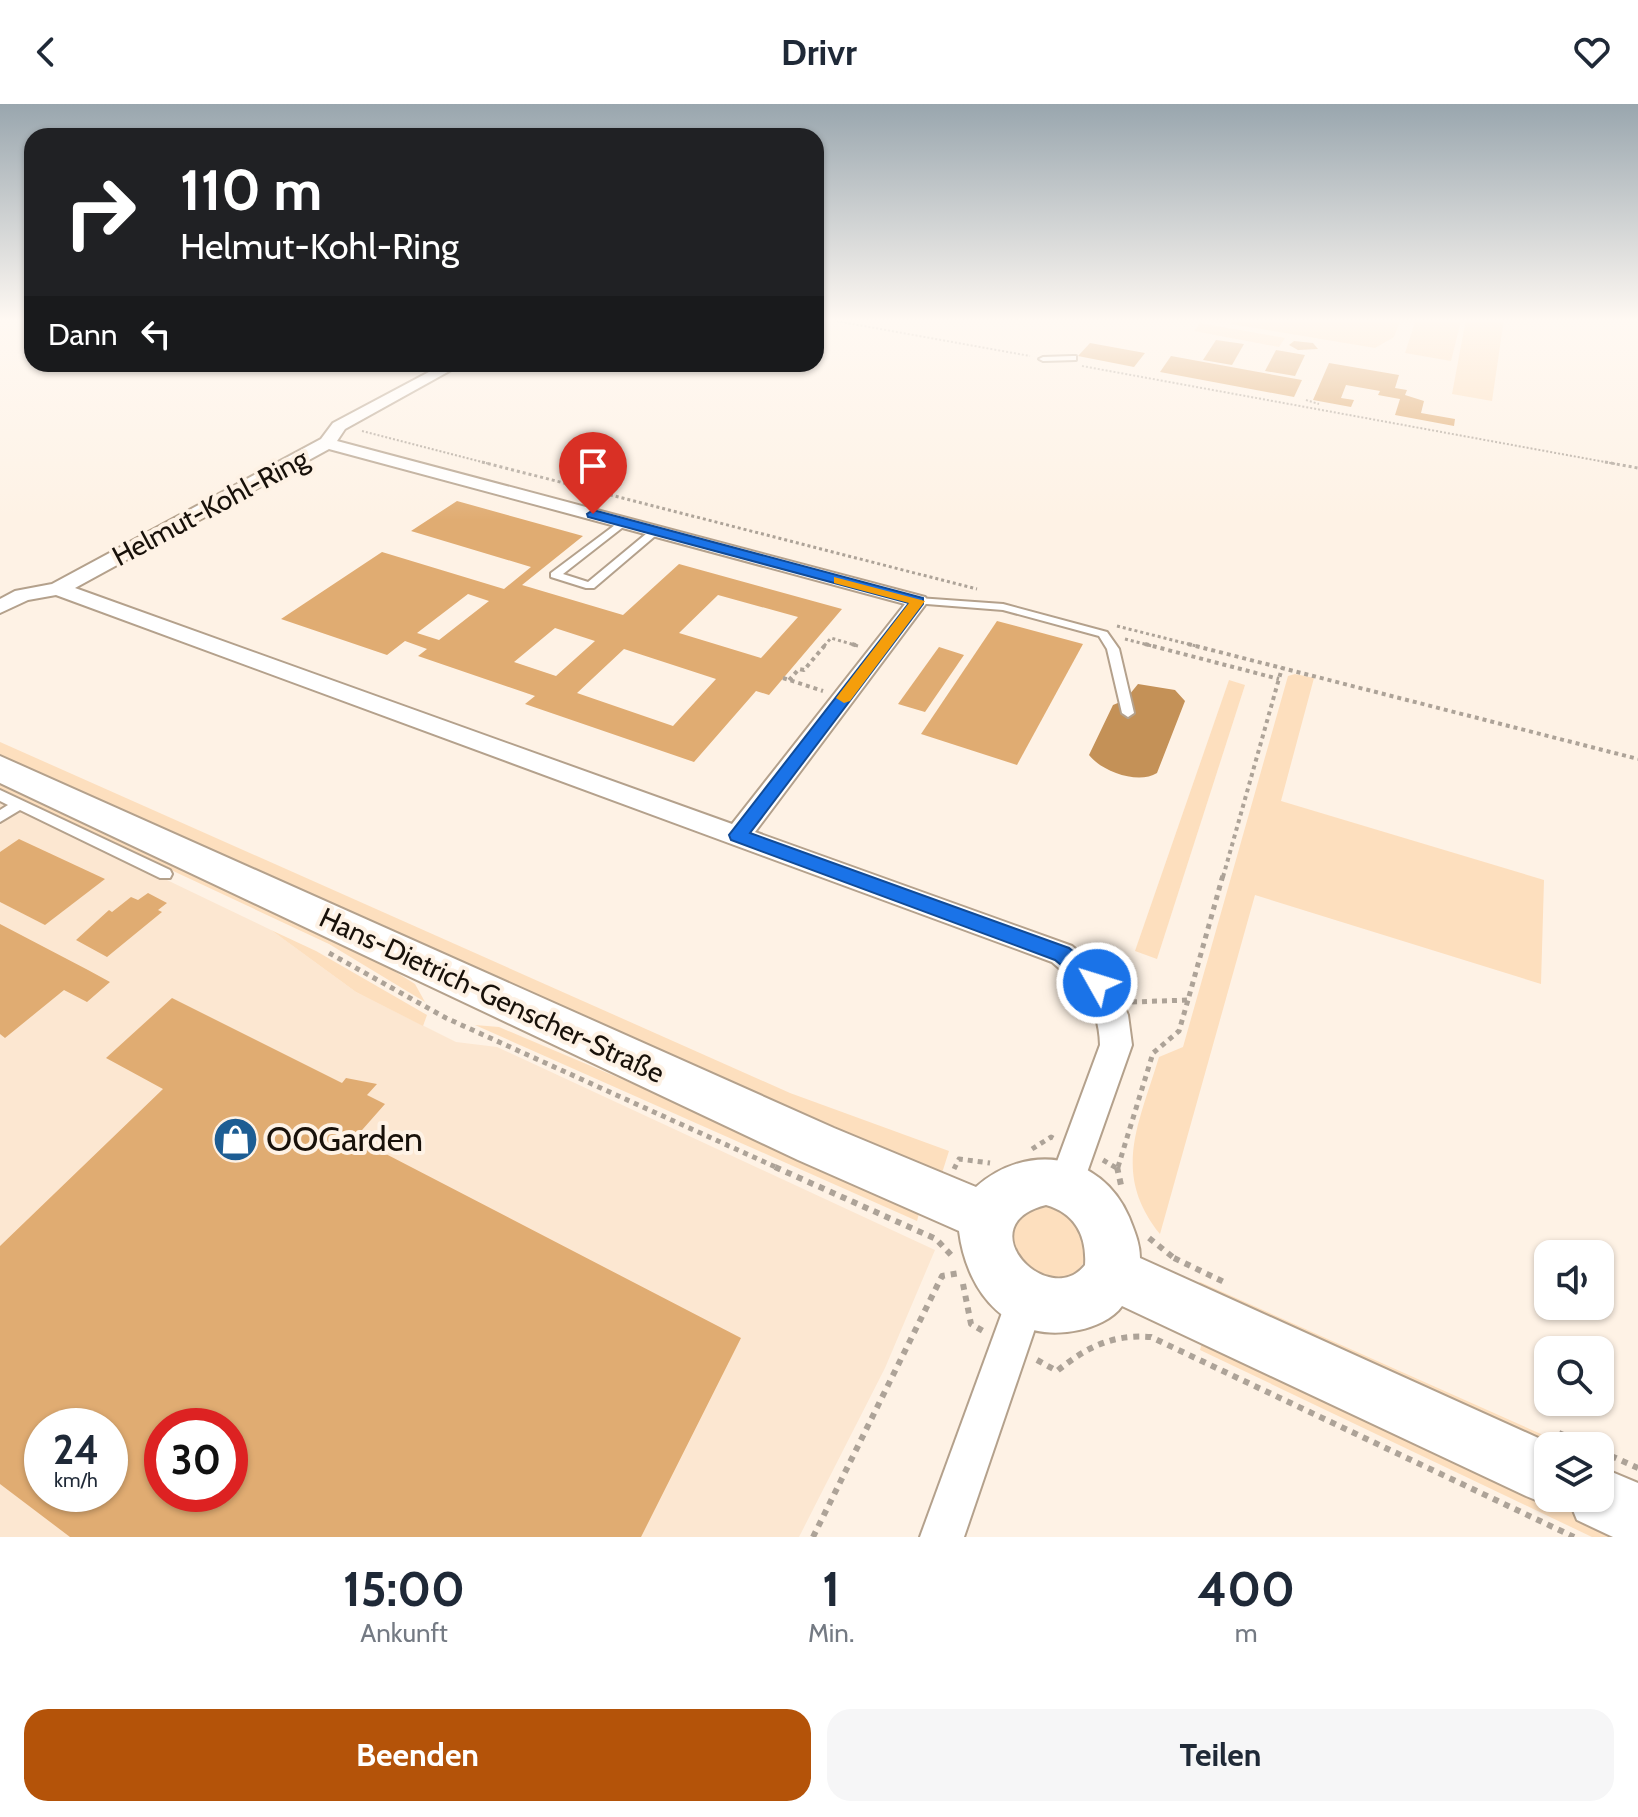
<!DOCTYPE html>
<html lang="de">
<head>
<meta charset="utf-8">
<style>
	body { margin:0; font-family:Cabin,sans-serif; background:#f6f6f7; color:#1f2937; height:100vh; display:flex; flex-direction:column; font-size:30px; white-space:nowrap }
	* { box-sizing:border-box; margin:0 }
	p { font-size:26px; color:#747a83 }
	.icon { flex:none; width:44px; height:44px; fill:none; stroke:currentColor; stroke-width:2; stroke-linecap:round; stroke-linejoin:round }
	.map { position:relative; height:1433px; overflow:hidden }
	.drawer { display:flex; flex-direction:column; background:#fff; flex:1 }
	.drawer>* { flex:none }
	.banner { position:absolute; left:24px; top:24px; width:800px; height:244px; border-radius:24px; box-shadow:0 2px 6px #0004; background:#202124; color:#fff; overflow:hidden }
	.buttons { position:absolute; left:1534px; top:1136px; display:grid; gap:16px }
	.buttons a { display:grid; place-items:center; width:80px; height:80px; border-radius:16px; background:#fff; box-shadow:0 2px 6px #0004; font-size:40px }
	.speed { position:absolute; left:24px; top:1304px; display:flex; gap:16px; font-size:40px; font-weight:700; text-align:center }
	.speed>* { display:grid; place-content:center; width:104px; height:104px; border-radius:50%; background:#fff; box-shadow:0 2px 6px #0004; line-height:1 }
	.speed small { font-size:20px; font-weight:400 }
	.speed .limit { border:12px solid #d22; background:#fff; color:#111 }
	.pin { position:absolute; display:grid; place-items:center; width:68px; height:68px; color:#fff; margin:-82px -34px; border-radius:50% 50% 50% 0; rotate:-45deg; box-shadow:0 0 8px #0007 }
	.pin .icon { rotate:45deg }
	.me { position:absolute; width:88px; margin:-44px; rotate:309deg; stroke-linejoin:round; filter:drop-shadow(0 0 6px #0008) }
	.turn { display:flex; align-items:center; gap:28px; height:168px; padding:0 24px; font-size:36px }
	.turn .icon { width:104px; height:104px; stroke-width:2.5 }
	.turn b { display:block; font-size:56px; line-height:68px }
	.then { display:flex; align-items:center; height:76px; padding:0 24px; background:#0003; gap:16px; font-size:30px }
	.eta { display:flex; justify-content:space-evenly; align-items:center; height:136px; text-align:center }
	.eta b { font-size:48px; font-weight:800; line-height:56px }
	.action { display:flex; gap:16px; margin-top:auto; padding:16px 24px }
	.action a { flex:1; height:92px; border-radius:24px; background:#b45309; color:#fff; font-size:32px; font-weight:800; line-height:92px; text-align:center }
	.action a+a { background:#f6f6f7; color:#1f2937 }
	header { display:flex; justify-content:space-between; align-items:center; height:104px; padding:0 24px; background:#fff; font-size:36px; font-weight:800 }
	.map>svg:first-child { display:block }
</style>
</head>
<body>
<header><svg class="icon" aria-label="back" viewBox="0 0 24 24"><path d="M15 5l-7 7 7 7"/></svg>Drivr<svg class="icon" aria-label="heart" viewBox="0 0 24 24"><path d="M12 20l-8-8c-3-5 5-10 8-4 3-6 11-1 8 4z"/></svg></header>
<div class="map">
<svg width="1638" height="1433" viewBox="0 0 1638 1433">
	<rect width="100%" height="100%" fill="#fef2e5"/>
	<path fill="#fce7d1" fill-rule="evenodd" d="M0 696 271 826 356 888 456 938 497 943 935 1146 885 1264 799 1433H0ZM42 1322H110V1390H42ZM162 1322H230V1390H162Z"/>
	<g fill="#fddfbe">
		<polygon points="1234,215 1401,215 1394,233 1375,244 1231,220"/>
		<polygon points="1416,215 1461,217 1451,257 1405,249"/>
		<polygon points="1466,215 1504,215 1492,297 1452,290"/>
		<polygon points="1200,219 1285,234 1279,243 1194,227"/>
		<path d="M1295 570 1314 574 1281 697 1544 776 1541 880 1255 791 1160 1130C1111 1069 1139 1020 1159 953L1183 943 1288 572Z"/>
		<polygon points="1229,576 1245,581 1157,855 1135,847"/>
		<polygon points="0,638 790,989 949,1047 942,1069 779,1008 0,653"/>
		<polygon points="0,677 346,837 415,880 425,898 329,840 0,686"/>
		<polygon points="271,826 316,847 427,911 423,922 356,888"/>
		<polygon points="475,921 499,923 921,1102 917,1117"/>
		<path d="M1055 1100 1078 1115 1088 1152 1075 1171C1050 1182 1020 1170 1011 1143 1009 1136 1012 1124 1012 1117L1030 1101Z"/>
		<polygon points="1200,1178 1568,1342 1548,1342 1194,1191"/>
		<polygon points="1203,1235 1637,1433 1592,1433 1200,1246"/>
	</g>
	<path fill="#c49157" d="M1138 580 1175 586 1185 597 1157 669C1138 681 1101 667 1089 651L1113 601 1125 596Z"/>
	<g fill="#e0ac72" fill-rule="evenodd">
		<polygon points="1216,236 1244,240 1232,261 1203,256"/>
		<polygon points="1294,237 1313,239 1318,245 1298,246 1289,241"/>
		<polygon points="1090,239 1145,249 1134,263 1078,252"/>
		<polygon points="1276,246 1305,251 1295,272 1265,267"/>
		<polygon points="1171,252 1302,276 1294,293 1160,268"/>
		<polygon points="1329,259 1399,271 1395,284 1407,286 1405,291 1424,297 1421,309 1455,315 1454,322 1395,311 1400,295 1378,291 1380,287 1346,281 1341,294 1354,296 1351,303 1313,296"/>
		<path d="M457 397 583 432 522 481 623 511 679 460 842 505 769 591 756 587 694 658 525 600 535 592 418 552 427 545 405 537 387 551 281 515 382 448 504 485 531 463 411 427ZM468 490 489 497 439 536 417 529ZM718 491 798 513 761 554 679 529ZM555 524 595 537 556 572 514 558ZM624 545 716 575 673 622 577 589Z"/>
		<polygon points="997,517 1083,540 1017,661 921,630"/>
		<polygon points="939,543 964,551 925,608 898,600"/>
		<polygon points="19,735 105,775 45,821 0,798 0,748"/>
		<polygon points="148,789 167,799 158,806 162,808 107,853 76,836 109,806 112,808 131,793 138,796"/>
		<polygon points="0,820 88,866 110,878 87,898 64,886 5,934 0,930"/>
		<path d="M172 894 342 979 346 974 377 980 367 991 385 1000 355 1034 741 1234 641 1433H70L0 1380V1142L163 985 106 954ZM42 1322H110V1390H42ZM162 1322H230V1390H162Z"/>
	</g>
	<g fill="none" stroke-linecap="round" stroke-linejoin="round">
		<defs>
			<g id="lane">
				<polygon points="1073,252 1076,252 1076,256 1043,257 1039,255 1043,253"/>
				<polygon points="623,415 627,416 627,420 563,470 588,478 652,425 661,427 594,484 586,484 551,473 551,469"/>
				<polygon points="918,494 1003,500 1107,528 1119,545 1134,609 1128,613 1122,609 1107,545 1099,532 1003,506 914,499 912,497"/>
				<polygon points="0,686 170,766 172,770 170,774 160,774 20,706 0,718 0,706 8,701 0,697"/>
			</g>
			<g id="street">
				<path d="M444 260H462L345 325 337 337 925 493 928 497 925 501 755 728 1072 842 1105 870 1119 890 1128 911 1132 941 1078 1094 1066 1099 1054 1094 1048 1082 1100 941C1099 901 1081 883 1052 858L56 491 28 496 0 509V495L15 487 52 480 321 335 333 319ZM329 345 905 500 732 720 75 484Z"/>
				<polygon points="1026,1176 1039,1182 1045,1195 964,1433 920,1433 1007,1195 1013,1182"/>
			</g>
			<g id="secondary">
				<path d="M0 652 834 1024 976 1083C1026 1038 1101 1048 1129 1113 1134 1126 1140 1139 1140 1154L1556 1342H1548V1394H1565L1548 1401 1526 1392 1122 1202C1113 1215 1094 1223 1079 1226 1011 1241 967 1191 959 1127L798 1056 0 679ZM1046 1101C1075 1109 1087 1132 1085 1161 1049 1207 966 1121 1046 1101Z"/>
				<polygon points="1600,1363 1638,1379 1638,1433 1613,1433 1577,1416 1568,1394 1600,1394"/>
			</g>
		</defs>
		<use href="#lane" stroke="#b4a18c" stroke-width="4"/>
		<use href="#street" stroke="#b4a18c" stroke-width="4"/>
		<use href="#secondary" stroke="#b4a18c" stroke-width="4"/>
		<g stroke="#ada398" stroke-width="2" stroke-dasharray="2 2" stroke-linecap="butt">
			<polyline points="825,215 1030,252"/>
			<polyline points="1082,262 1616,360"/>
			<polyline points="1306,296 1319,300"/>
			<polyline points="362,327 490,360"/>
		</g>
		<g stroke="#ada398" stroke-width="3" stroke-dasharray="3 3" stroke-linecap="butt">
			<polyline points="482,358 977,485"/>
			<polyline points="1605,358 1638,364"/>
			<polyline points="1117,522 1196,542"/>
			<polyline points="1125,535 1152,542"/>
			<polyline points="824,542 831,534 858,542"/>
		</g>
		<g stroke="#ada398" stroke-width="4" stroke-dasharray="4 4" stroke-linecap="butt">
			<polyline points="852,540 858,542"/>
			<polyline points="1145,540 1279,575"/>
			<polyline points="1188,540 1638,655"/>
			<polyline points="783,574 823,587"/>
			<polyline points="789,576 799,565 804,566 826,540"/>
			<polyline points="1223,773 1282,564"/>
		</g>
		<g stroke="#ada398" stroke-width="5" stroke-dasharray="5 5" stroke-linecap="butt">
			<polyline points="329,849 446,914 780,1065"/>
			<polyline points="1132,898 1188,896 1223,771"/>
			<polyline points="1032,1045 1051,1033 1055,1035"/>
			<polyline points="1103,1056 1118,1065"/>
			<polyline points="1118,1063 1153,949 1179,927 1188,896"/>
			<polyline points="954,1065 959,1055 990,1059"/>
		</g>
		<g stroke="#ada398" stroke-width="6" stroke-dasharray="6 6" stroke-linecap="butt">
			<polyline points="775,1063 936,1135 953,1153"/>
			<polyline points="1117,1063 1121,1081"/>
			<polyline points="1149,1134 1174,1154"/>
			<polyline points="1174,1154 1226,1179"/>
			<polyline points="963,1180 971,1220 983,1227"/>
			<path d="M1037 1256 1057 1267C1087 1243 1112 1230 1151 1233L1574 1433"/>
			<polyline points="1559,1329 1589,1342"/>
			<polyline points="1600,1347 1638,1364"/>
			<polyline points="813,1433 942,1172 960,1169"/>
		</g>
		<use href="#lane" fill="#fff" fill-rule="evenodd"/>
		<use href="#street" fill="#fff" fill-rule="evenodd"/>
		<use href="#secondary" fill="#fff" fill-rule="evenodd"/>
	</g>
	<linearGradient id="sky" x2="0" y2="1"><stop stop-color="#99a6ae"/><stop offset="0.52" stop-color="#fff9f3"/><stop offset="1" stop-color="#fff9f3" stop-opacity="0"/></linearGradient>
	<rect width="1638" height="416" fill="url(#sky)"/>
	<polygon fill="#1a73e8" stroke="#114b97" stroke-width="2" points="593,406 923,494 923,500 750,729 1069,844 1105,873 1108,879 1105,885 1090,885 1055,856 731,736 729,731 909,499 588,413 587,410"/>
	<polygon fill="#f59e0b" points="834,473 925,497 850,597 844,599 836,594 909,499 834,479"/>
	<defs>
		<symbol id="shop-disc" viewBox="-11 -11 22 22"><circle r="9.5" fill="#1d5d93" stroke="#fef2e5"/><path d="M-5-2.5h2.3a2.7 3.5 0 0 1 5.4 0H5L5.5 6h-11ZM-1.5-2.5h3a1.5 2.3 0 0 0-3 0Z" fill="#fff"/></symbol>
	</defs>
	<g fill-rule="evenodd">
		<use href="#shop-disc" x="210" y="1010" width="51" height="51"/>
	</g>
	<g text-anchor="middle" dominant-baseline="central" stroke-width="8" stroke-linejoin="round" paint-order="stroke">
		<g font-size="28" fill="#18110a" stroke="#fef2e5">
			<text transform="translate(210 403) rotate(-28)">Helmut-Kohl-Ring</text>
			<text transform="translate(492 891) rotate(25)">Hans-Dietrich-Genscher-Straße</text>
		</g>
		<g font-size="34" fill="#18110a" stroke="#fef2e5" text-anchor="start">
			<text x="266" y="1035">OOGarden</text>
		</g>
	</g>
</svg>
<div class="buttons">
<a><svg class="icon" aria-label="sound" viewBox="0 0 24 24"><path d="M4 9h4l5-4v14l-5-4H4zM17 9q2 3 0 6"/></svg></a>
<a><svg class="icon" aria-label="search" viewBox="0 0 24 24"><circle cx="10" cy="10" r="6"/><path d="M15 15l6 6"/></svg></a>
<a><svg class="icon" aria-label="layers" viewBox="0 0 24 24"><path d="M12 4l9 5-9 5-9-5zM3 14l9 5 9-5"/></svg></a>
</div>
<div class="speed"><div>24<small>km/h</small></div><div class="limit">30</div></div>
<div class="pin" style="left:593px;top:410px;background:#d93025"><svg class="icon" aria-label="arrive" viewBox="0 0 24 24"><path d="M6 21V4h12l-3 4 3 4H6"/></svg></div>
<svg class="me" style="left:1097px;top:879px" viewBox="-20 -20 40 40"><circle r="17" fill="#1a73e8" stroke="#fff" stroke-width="3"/><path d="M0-11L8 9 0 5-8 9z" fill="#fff"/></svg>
<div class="banner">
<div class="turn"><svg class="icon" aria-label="right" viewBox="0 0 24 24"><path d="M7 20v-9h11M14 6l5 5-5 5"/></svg><div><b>110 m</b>Helmut-Kohl-Ring</div></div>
<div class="then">Dann<svg class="icon" aria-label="left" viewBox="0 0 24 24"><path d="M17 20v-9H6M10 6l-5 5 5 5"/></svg></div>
</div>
</div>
<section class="drawer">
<div class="eta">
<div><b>15:00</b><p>Ankunft</p></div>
<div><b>1</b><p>Min.</p></div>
<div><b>400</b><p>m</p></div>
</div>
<div class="action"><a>Beenden</a><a>Teilen</a></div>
</section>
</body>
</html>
